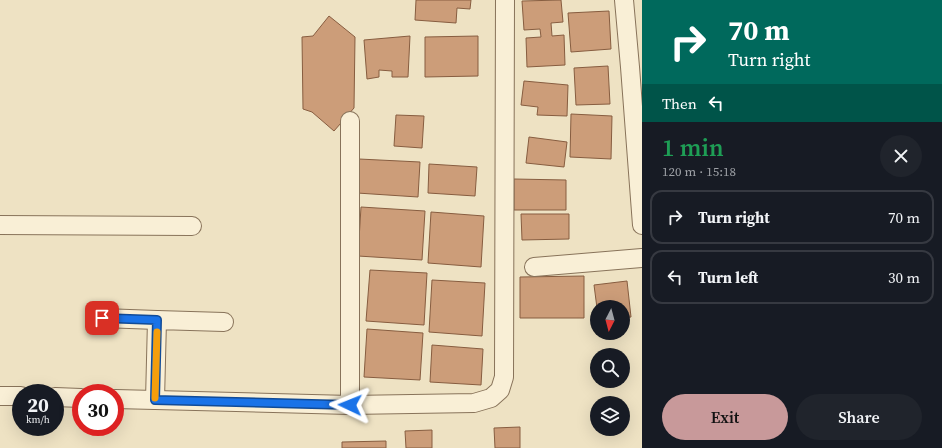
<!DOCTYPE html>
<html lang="en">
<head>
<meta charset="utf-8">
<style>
	body { margin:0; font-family:"Source Serif 4",serif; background:#20242c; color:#f1f3f6; height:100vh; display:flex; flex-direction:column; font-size:15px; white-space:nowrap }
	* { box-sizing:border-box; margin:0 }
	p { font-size:13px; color:#9ea1a6 }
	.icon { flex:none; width:22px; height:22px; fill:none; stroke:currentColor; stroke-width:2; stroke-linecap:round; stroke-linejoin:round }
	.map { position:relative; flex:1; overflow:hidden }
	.sheet { display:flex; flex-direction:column; background:#171b24; width:300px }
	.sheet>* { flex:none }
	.hud { background:#00695c; color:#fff; overflow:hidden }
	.needle { width:26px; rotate:186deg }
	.buttons { position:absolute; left:590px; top:300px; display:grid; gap:8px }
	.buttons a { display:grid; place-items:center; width:40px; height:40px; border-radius:50%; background:#171b24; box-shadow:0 4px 16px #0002; font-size:20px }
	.speed { position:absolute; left:12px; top:384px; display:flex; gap:8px; font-size:20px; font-weight:700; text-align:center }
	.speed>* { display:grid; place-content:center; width:52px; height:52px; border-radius:50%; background:#171b24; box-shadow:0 4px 16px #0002; line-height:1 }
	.speed small { font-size:10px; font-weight:400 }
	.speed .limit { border:6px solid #d22; background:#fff; color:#111 }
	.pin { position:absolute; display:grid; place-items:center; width:34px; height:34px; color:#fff; margin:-17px; border-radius:8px; box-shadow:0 2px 6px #0006 }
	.me { position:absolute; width:44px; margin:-22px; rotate:272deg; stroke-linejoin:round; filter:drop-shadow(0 0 3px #0008) }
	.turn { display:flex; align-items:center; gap:14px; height:84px; padding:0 20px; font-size:18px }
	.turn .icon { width:52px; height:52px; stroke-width:2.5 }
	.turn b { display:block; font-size:28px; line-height:34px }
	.then { display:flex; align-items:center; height:38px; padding:0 20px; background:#0003; gap:8px; font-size:15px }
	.round { display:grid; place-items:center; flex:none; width:42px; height:42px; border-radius:21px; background:#20242c }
	.summary { display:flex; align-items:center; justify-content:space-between; height:68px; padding:0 20px }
	h1 { font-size:24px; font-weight:600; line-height:30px; color:#1e9e55 }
	.action { display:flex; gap:8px; margin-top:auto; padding:8px 20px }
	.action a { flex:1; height:46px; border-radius:24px; background:#c8999a; color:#111; font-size:16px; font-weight:600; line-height:46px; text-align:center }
	.action a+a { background:#20242c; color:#f1f3f6 }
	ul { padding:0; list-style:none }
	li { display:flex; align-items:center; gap:12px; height:54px; margin:0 8px 6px; padding:0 12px; border:2px solid #363941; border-radius:12px }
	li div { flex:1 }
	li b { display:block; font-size:15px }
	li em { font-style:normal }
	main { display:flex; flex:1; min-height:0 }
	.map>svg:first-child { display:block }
</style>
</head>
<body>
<main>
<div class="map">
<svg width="642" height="448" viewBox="0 0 642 448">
	<rect width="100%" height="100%" fill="#eee2c3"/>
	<g fill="#cc9d79" stroke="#875d40">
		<polygon points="416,0 471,0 470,9 457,8 456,23 415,20"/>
		<polygon points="561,0 563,22 551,23 552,36 564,35 565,65 527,67 526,38 541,37 540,29 524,30 522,1"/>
		<polygon points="609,11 611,49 571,52 568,13"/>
		<polygon points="329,16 355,37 354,108 334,131 312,112 303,109 302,37 313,36"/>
		<polygon points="410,36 408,77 392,77 392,71 379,70 379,77 367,79 364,40"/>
		<polygon points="478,36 478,76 425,77 425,37"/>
		<polygon points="608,66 610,104 576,105 574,68"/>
		<polygon points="524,81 568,85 567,116 537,115 538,107 521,105"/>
		<polygon points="571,114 612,116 611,159 570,157"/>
		<polygon points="396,115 424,116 422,148 394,146"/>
		<polygon points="529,137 567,142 564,167 526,163"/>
		<polygon points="359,159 420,162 418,197 357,193"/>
		<polygon points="429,164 477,167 475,196 428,193"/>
		<polygon points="514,179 566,180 566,210 514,210"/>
		<polygon points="361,207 425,211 422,260 358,256"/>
		<polygon points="431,212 484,216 481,267 428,263"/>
		<polygon points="521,214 569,214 569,239 522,240"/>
		<polygon points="370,270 427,273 424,325 366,321"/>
		<polygon points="584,276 584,318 520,318 520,277"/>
		<polygon points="432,280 485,283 482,336 429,332"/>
		<polygon points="627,281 631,317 623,318 623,307 597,308 594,285"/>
		<polygon points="367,329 423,333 420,380 364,377"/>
		<polygon points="432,345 483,349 481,385 430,382"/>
		<polygon points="520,427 520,448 495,448 494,428"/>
		<polygon points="432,430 432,448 406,448 405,431"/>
		<polygon points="386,441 386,448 342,448 342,442"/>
	</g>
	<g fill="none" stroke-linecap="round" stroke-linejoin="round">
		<defs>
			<g id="street">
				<polyline points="624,0 630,67 642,225"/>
				<polyline points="0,225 192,226"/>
				<polyline points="534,267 642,258"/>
				<polyline points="102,318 157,320"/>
				<polyline points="0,396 21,396"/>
				<polyline points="55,397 81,398"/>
				<polyline points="115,399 350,405 474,403 491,398 500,390 504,377 505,0"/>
				<polyline points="155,400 157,320 224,322"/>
				<polyline points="350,405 350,121"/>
			</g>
		</defs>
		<use href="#street" stroke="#88735a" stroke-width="20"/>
		<use href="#street" stroke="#f9efd6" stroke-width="18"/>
	</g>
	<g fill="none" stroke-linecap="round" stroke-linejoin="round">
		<defs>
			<polyline id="route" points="102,318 157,320 155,400 350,405"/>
		</defs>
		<use href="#route" stroke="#114b97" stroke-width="10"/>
		<use href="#route" stroke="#1a73e8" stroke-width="7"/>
		<polyline stroke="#f59e0b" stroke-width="7" points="155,398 157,332"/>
	</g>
</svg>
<div class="buttons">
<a><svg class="needle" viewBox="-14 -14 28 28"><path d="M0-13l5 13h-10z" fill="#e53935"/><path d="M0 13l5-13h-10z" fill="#9ea1a6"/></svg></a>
<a><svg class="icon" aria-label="search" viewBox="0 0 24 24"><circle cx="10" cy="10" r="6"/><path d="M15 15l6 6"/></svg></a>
<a><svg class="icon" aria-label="layers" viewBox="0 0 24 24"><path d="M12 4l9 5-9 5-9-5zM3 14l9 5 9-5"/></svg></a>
</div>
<div class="speed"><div>20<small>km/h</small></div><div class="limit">30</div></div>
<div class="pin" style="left:102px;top:318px;background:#d93025"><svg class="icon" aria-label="arrive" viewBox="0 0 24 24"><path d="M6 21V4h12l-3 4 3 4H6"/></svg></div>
<svg class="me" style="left:350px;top:405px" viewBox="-20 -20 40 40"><path d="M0-17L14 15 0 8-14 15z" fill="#1a73e8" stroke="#fff" stroke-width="4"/></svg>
</div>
<section class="sheet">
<div class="hud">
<div class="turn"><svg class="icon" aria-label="right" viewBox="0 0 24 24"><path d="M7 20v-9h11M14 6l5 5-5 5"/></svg><div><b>70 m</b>Turn right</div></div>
<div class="then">Then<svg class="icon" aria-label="left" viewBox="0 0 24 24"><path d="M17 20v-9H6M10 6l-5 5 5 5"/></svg></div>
</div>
<div class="summary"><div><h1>1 min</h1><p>120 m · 15:18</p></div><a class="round"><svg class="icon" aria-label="close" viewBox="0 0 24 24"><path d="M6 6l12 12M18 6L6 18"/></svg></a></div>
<ul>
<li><svg class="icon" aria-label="right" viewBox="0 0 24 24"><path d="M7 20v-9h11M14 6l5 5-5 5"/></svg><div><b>Turn right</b></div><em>70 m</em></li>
<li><svg class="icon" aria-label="left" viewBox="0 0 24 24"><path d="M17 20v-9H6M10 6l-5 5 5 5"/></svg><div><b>Turn left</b></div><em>30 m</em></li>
</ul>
<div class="action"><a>Exit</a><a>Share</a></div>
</section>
</main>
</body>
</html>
